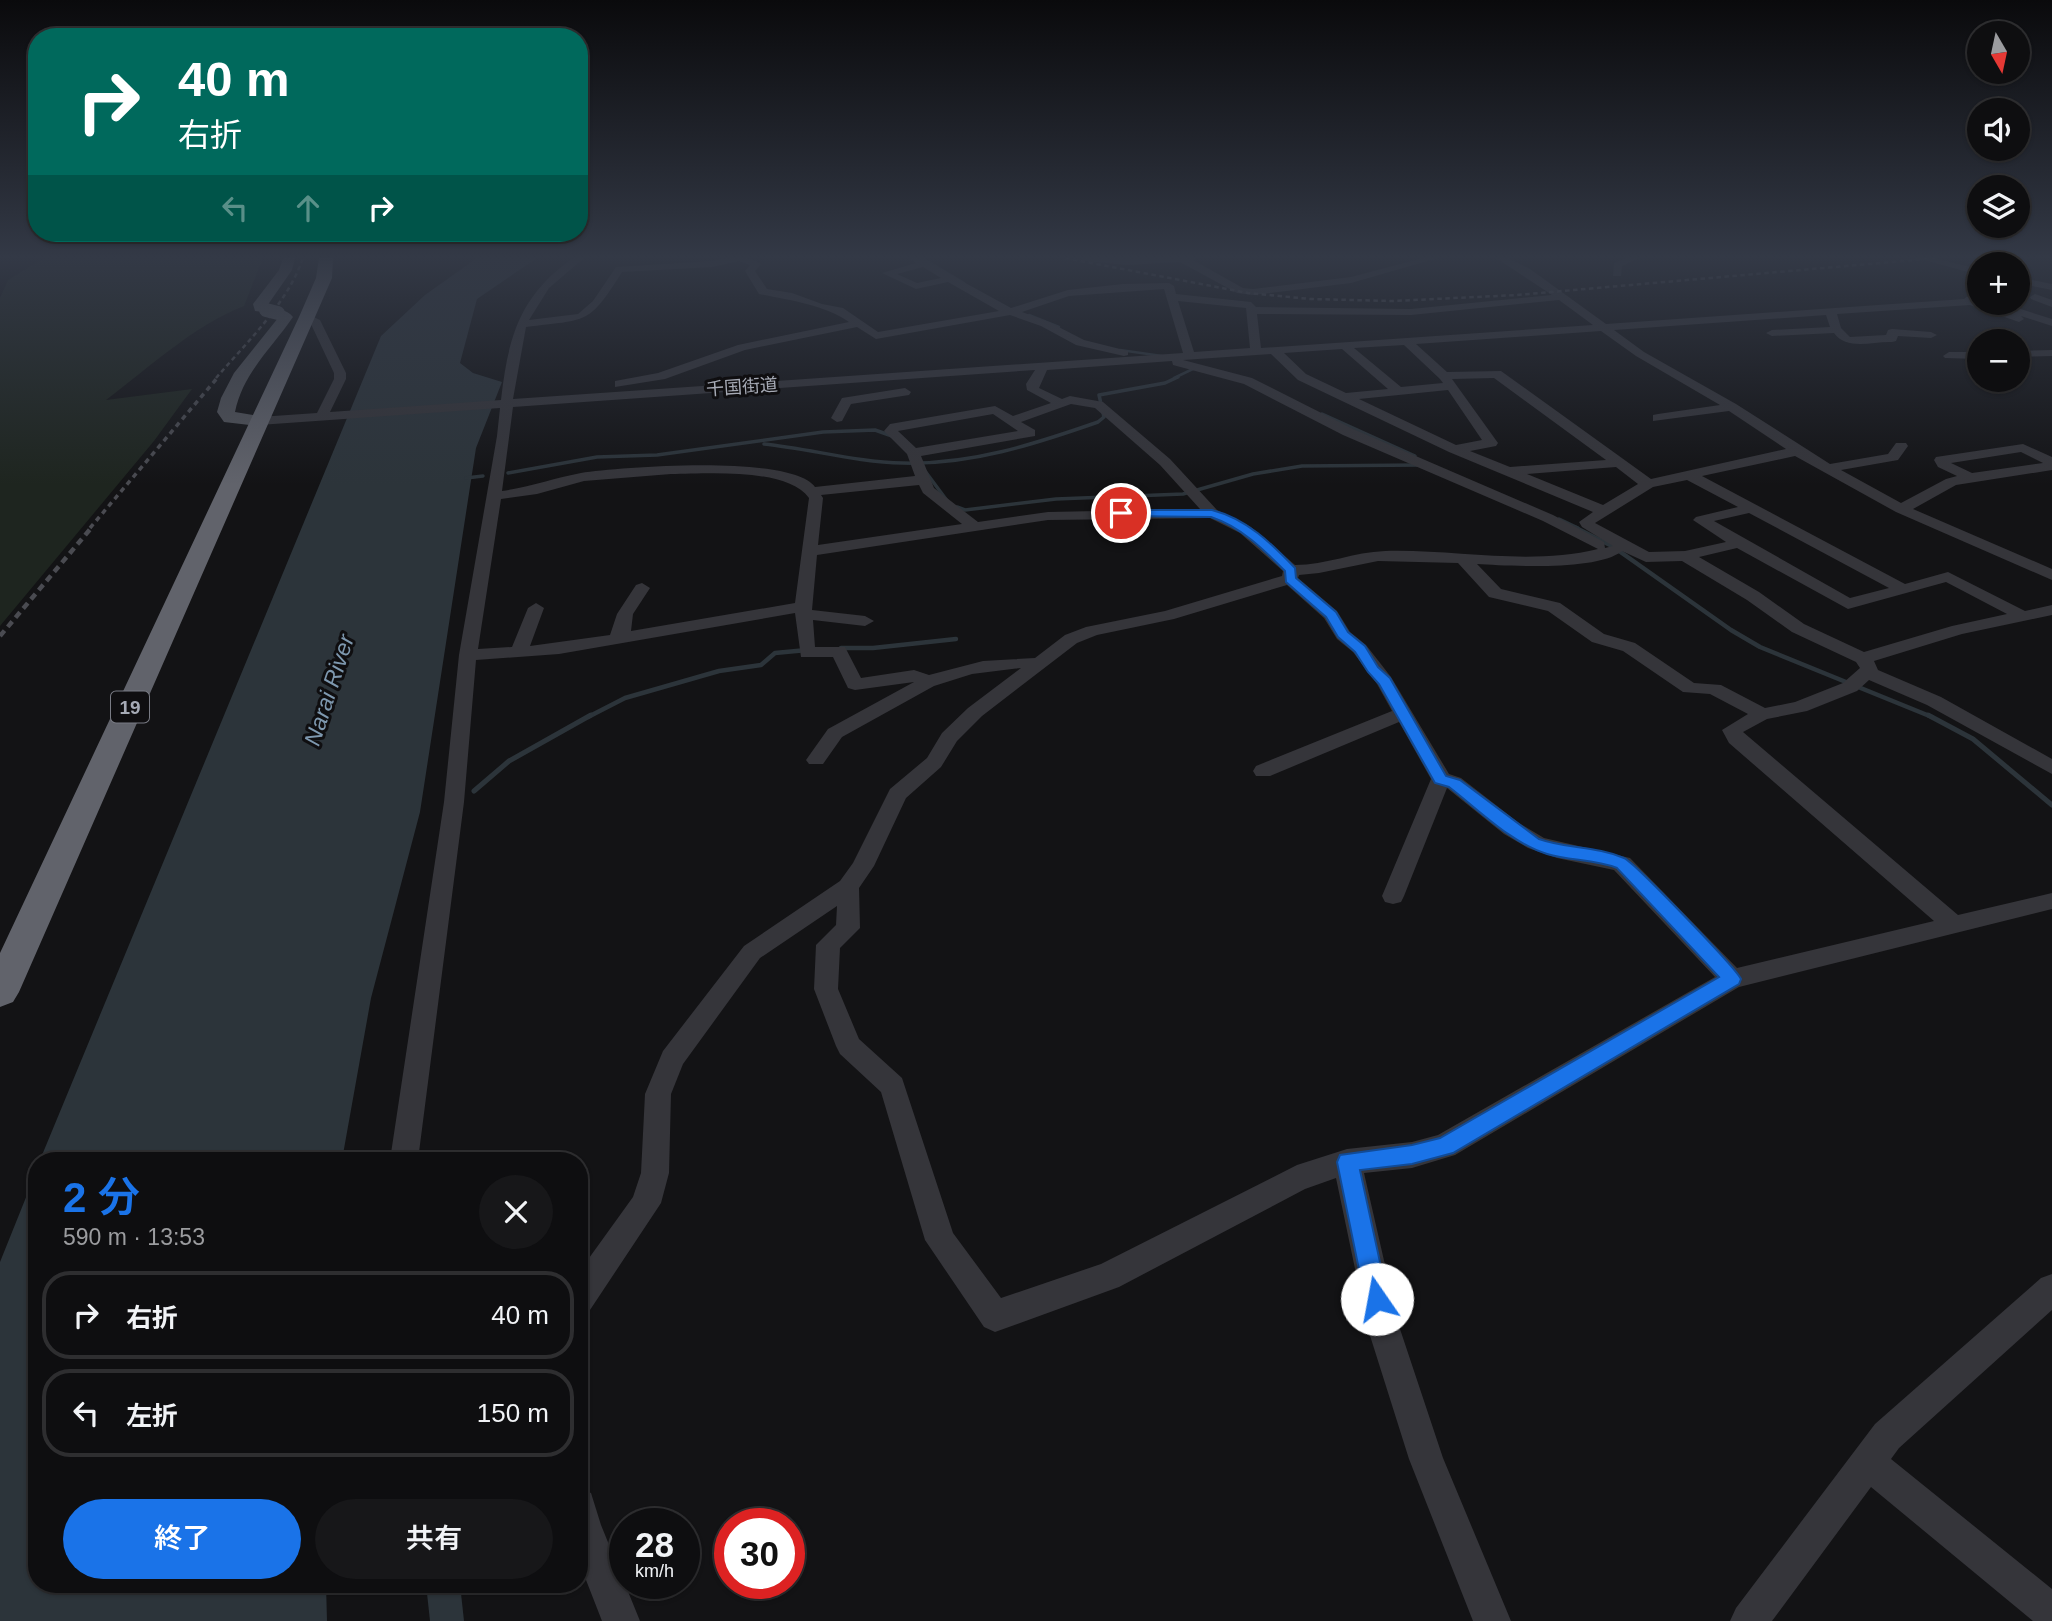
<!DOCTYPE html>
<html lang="ja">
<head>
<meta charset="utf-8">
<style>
	body { margin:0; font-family:Arial,"Noto Sans JP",sans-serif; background:#171719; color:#f1f3f6; height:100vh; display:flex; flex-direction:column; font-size:26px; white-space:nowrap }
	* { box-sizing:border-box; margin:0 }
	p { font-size:23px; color:#9b9c9f }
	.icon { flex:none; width:38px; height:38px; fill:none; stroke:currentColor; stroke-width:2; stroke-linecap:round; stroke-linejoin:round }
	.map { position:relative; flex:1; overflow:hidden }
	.side { position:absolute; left:28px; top:1152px; width:560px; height:441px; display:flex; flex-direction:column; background:#0e0e10; border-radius:28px; box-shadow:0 2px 5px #0004,0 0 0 2px #2e2e30 }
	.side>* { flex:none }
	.guide { position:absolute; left:28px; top:28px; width:560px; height:214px; border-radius:28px; box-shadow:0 2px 5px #0004,0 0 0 2px #2e2e30; background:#00695c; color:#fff; overflow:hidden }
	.needle { width:46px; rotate:171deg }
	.fabs { position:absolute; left:1967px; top:21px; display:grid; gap:14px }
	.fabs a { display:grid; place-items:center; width:63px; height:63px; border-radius:50%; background:#0e0e10; box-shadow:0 2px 5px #0004,0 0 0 2px #2e2e30; font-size:35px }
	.speed { position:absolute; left:609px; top:1508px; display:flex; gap:14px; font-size:35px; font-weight:700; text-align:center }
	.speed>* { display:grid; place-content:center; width:91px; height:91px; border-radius:50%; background:#0e0e10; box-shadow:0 2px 5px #0004,0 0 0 2px #2e2e30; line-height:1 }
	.speed small { font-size:18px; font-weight:400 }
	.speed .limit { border:10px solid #d22; background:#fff; color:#111 }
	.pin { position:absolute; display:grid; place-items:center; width:60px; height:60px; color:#fff; margin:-30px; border:4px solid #fff; border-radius:50%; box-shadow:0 2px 7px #0007 }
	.me { position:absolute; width:77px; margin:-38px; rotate:348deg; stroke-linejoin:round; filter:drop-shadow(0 0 5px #0008) }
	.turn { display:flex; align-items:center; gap:24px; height:147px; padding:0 35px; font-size:32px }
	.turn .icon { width:91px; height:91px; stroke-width:2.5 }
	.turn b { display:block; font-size:49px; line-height:60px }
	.lanes { display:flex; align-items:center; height:66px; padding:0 35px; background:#0003; justify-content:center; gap:35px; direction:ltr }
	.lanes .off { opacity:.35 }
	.round { display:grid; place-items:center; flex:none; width:74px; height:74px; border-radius:37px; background:#171719 }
	.head { display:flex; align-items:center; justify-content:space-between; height:119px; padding:0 35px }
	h1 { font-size:42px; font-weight:600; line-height:52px; color:#1a73e8 }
	.cta { display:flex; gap:14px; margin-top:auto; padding:14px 35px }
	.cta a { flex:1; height:80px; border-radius:42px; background:#1a73e8; color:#fff; font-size:28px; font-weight:600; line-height:80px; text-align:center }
	.cta a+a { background:#171719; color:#f1f3f6 }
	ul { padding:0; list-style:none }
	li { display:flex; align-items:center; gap:21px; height:88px; margin:0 14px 10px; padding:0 21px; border:4px solid #2e2e30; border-radius:28px }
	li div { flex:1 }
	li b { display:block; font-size:26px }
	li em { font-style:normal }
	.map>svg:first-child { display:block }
</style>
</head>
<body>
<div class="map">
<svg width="2052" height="1621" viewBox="0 0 2052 1621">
	<rect width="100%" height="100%" fill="#131315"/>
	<path fill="#1e251f" d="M44 258H263L244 306C193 326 150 367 106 400L192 389 154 441 0 626V298L8 280Z"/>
	<g fill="#2c343a">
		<polygon points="477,258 537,258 477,299 460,363 473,373 502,382 476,448 420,812 371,998 342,1160 40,1160 381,336 425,295"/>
		<polygon points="37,1170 37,1584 326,1584 327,1621 0,1621 0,1262"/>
	</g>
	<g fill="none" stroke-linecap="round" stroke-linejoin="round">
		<g stroke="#2c343a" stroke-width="2.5">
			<polyline points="922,258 964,283"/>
			<polyline points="1029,315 1059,327"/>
			<polyline points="1120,350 1162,356"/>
			<polyline points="1174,378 1197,367"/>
		</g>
		<g stroke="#2c343a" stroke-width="3.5">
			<polyline points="1322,414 1415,456"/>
			<path d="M764 444C811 449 856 462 903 463 971 465 1035 444 1098 422L1104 417 1099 395 1165 383 1178 377"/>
			<polyline points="925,471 948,502"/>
			<polyline points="508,473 597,457 657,455 823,432 875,430 892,436"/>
			<polyline points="466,478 483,476"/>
			<polyline points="957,507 965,510 1056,499 1183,494 1253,474 1302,466 1421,465"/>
			<polyline points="1559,519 1578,528"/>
		</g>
		<g stroke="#2c343a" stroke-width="4.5">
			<polyline points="1574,527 1612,546 1731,630 1760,647 1932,717"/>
			<polyline points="841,648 873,648 956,639"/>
			<polyline points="588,717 625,698 719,671 761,665 775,653 807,650"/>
		</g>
		<g stroke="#2c343a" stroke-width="5">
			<polyline points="1928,715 1973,739 2052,805"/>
			<polyline points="474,791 509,761 591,715"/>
		</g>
		<polygon fill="#2c343a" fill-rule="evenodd" points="426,1584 460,1584 464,1621 430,1621"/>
		<g fill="#35353a" fill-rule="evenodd">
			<path d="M573 258H584L549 288 529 320 578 314 593 301 616 267 712 261C728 257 747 254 761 264L755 271 767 289 792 293 822 304 843 308 878 332 999 311 948 282 916 289 882 273 916 263 909 258H920L1011 308 1068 290 1123 284 1169 283 1174 286 1176 294 1251 302 1256 307 1411 309 1552 295 1496 258H1508L1530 269 1606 324 1964 299 1969 295 1979 298V303L2004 310V306L2008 305 2052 319V326L2021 316 2024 319 2019 322 1970 305 1837 314 1841 328 1850 337 1886 335 1888 330 1892 329 1931 332 1937 335 1931 338 1898 336 1896 341 1892 342C1873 341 1847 351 1834 333L1772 336 1766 333 1772 330 1830 327 1826 315 1614 330 1644 352 1736 404 1830 464 1888 454 1896 443H1906L1908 446 1898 460 1841 470 1901 503 1946 479 1957 476 1938 467 1934 460 1936 457 2023 444 2052 457V470L1956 485 1913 509 2052 569V580L1896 512 1795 456 1702 476 1905 584 1948 572 2025 611 2052 605V615L1962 634 1874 661 1878 670 1941 697 2052 759V774L1927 705 1869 680 1857 691 1807 711 1767 719 1743 732 1958 915 2052 893V909L1739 987 1455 1155 1412 1168 1364 1173 1399 1326 1443 1458 1511 1621H1473L1409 1459 1367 1326 1336 1178 1305 1189 1119 1287 995 1332 984 1327 925 1240 881 1092 840 1054 836 1046 814 989 816 945 836 925 837 906 760 958 683 1064 671 1094 669 1173 661 1203 590 1310 579 1314V1272L633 1197 641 1173 645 1094 663 1051 744 946 840 881 853 863 890 789 927 758 942 733 968 708 1021 668 972 674 934 686 842 737 823 764H809L806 760 828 729 914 682 855 690 848 688 833 657H801L795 613 559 654 476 660 464 802 418 1160H390L444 802 459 655 497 436 500 408 259 425 252 421 259 417 317 413 334 379V373L310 322 302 317 307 314 320 320 346 373V379L330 412 501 400C508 338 519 296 573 258ZM739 261 750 265 745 271 759 294C788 300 825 305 849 322L738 345 658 373 615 381V387L665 379 745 350 857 327 876 339 1010 315 1041 326 1076 345 1124 356 1128 355V351L1084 340 1049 322 1022 312 1069 296 1164 289 1183 353 513 399 526 327C588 319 588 326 622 272L712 267ZM923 267 941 278 917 283 897 274ZM1559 300 1593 325 1261 348 1257 314 1411 315ZM1178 301 1246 308 1250 348 1194 352ZM1601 331 1636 356 1720 405 1658 414 1653 415V421L1729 411 1786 449 1651 479 1501 371 1447 372 1416 344ZM1404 345 1440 379 1443 383 1401 387 1354 348ZM1342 349 1388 389 1346 393 1306 374 1284 353ZM1271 354 1298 380 1449 452 1593 512 1579 522 1582 527 1613 546 1605 548 1604 542 1553 515 1353 429 1252 378 1183 360ZM1172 361 1173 365 1244 384 1343 435 1543 521 1598 549C1528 566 1455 549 1385 551 1354 552 1326 565 1295 565L1251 527 1217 510 1170 459 1103 402 1070 396 1062 399 1039 388 1047 370ZM1035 370 1026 384 1027 390 1051 403 1013 416 995 406 890 424 884 431 907 454 915 476 815 487C791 454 622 467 581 473 554 478 530 487 502 491L513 407ZM1494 378 1606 460 1510 467 1470 451 1496 446 1498 443 1452 379ZM1448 390 1482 440 1456 445 1359 399ZM1071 404 1095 408 1160 465 1200 509 1048 512 978 522 934 488 921 456 1035 436V430L1021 422ZM993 414 1018 431 916 448 898 431ZM2021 452 2043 463 1972 473 1951 463ZM1616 467 1638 484 1603 505 1527 474ZM671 474C707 474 786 467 809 498L795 603 631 631 633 614 650 588 642 583 636 585 617 614 610 635 530 646 544 608 536 603 528 608 512 647 478 649 501 499 537 494 584 481ZM1687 480 1738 507 1696 517 1693 520 1726 542 1685 551 1649 552 1595 523 1653 487ZM919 485 923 493 962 524 818 545 823 498 821 495ZM1749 513 1889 588 1850 598 1714 521ZM1210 518 1240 533 1283 571 1282 576 1165 611 1086 627 1065 635 1035 658 983 661 929 675 914 670 861 678 845 647H815L813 620 865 626 874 621 865 616 812 610 817 555 1048 520ZM1737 548 1848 609 1946 582 2007 614 1952 626 1864 652 1804 624 1759 592 1699 557ZM1622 551 1646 562 1682 561 1747 600 1792 632 1856 662 1860 668 1843 683 1795 702 1765 708 1721 685 1694 683 1635 643 1604 634 1560 603 1501 589 1477 564C1510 566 1598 571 1622 551ZM1378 561 1458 563 1489 597 1548 611 1592 642 1623 651 1683 692 1710 694 1748 714 1722 730 1729 743 1934 921 1737 968 1630 858 1544 838 1519 823 1461 778 1449 774 1391 677 1366 645 1350 632 1337 611 1298 578 1299 575 1319 573ZM1287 585 1324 618 1337 639 1353 652 1377 684 1392 711 1256 766 1253 771 1256 776H1270L1399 722 1431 779 1382 896 1385 902 1393 904 1401 902 1404 896 1447 788 1504 834 1528 848 1557 858 1614 870 1715 977 1438 1135 1412 1142 1347 1149 1297 1165 1101 1264 1001 1298 953 1233 902 1078 859 1039 838 989 840 948 860 928 859 888 874 866 906 798 941 767 957 741 982 716 1077 643 1097 635 1174 619Z"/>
			<polygon points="1081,258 1195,258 1193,260 1243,288 1253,289 1351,277 1423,258 1438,258 1351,283 1253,295 1237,293 1180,262 1127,265 1086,261"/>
			<polygon points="1626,258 1639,258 1622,266 1621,276 1613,276 1614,263"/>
			<polygon points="1917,258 1933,258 1979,269 1979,275"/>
			<polygon points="2016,258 2029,258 2017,264 2004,264"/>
			<polygon points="2018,277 2052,284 2052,290 2018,283"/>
			<polygon points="2035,294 2052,300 2052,307 2031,299 2030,297"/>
			<polygon points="2052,350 2052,356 2018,357 2018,351"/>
			<polygon points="1949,352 1979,352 1979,359 1945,358 1943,356"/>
			<polygon points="905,388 911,392 909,395 851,404 842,421 837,422 831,418 842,398"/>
			<polygon points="2052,1274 2052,1310 1899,1448 1891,1459 2052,1589 2052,1621 2033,1621 1871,1487 1772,1621 1730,1621 1736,1608 1875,1424 2041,1278"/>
			<polygon points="579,1487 591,1493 601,1525 640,1621 602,1621 579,1562"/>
		</g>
		<path fill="#515359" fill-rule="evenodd" d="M283 258H295L292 270 267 306C275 309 287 309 293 317 271 349 243 373 235 412L265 417 268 421 259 426 224 422 217 412 221 398 234 373 278 318 271 313 255 311 253 304 279 270Z"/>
		<polygon fill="#61636b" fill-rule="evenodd" points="319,258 333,258 332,278 315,317 19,992 13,1002 0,1007 0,953 299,317 316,278"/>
		<g stroke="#4a4b51" stroke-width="2.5" stroke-dasharray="4.5 3.5" stroke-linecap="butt">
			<polyline points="1065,258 1248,293 1310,299 1393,301 1517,295 1937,258"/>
			<path d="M216 378C248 341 287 304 303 258"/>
		</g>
		<polyline stroke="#4a4b51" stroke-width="3.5" stroke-dasharray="5 4.5" stroke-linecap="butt" points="90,528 218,377"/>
		<polyline stroke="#4a4b51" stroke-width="4.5" stroke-dasharray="7 5" stroke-linecap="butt" points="0,636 92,527"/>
		<polyline stroke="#515359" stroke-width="14" points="266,310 278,313"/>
	</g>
	<linearGradient id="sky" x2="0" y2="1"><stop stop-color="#0a0a0c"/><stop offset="0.53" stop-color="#333946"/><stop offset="1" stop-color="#333946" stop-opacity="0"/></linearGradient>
	<rect width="2052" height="485" fill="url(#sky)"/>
	<path fill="#1a73e8" stroke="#114b97" stroke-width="2" d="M1212 510C1247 519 1271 543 1295 568L1296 578 1336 612 1348 632 1365 646 1378 667 1390 678 1446 776 1460 780 1539 839C1567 849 1596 846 1624 858 1634 862 1735 967 1741 979L1739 984 1453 1153 1412 1164 1360 1170 1388 1299 1385 1307 1377 1310 1368 1307 1365 1299 1337 1162 1340 1155 1412 1145 1440 1138 1719 977 1617 868C1594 859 1570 861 1547 854 1511 843 1479 810 1449 787L1435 783 1379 684 1368 672 1355 652 1338 637 1326 617 1286 582 1285 571C1263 549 1241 527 1211 517L1121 516 1115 513 1121 510Z"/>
	<g text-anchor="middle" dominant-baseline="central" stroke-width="6" stroke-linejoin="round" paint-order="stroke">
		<g font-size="18" fill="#a6aab5" stroke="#0f0e10">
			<text transform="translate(742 387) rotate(-4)">千国街道</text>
		</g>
		<rect fill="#0f0e10" stroke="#797b84" stroke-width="2" x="111" y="691.5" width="38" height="31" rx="5"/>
		<g font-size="19" font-weight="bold" fill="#a6aab5">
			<text x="130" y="707">19</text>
		</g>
		<g font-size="23" font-style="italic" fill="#7e98af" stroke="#0f0e10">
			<text transform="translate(329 690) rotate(-72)">Narai River</text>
		</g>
	</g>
</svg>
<div class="fabs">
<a><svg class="needle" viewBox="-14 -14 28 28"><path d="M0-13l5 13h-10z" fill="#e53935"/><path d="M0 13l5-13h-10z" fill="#9b9c9f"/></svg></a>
<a><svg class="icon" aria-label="sound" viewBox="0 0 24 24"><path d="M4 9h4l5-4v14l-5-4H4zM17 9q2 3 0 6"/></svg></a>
<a><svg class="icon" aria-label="layers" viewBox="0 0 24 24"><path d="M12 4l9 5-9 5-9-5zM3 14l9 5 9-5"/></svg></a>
<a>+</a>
<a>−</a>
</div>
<div class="speed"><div>28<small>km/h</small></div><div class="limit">30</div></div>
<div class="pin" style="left:1121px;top:513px;background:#d93025"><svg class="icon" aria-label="arrive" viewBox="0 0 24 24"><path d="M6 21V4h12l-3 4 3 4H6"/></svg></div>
<svg class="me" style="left:1377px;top:1299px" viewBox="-20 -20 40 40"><circle r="19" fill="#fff"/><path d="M0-13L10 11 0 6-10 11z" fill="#1a73e8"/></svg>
<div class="guide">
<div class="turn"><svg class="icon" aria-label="right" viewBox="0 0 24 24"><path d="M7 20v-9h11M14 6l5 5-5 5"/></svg><div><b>40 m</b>右折</div></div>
<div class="lanes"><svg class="icon off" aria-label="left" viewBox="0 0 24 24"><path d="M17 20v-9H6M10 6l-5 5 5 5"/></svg><svg class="icon off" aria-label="ahead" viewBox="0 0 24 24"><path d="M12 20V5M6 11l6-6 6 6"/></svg><svg class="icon" aria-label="right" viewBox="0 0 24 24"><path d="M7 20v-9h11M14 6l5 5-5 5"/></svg></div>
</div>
<section class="side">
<div class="head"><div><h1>2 分</h1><p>590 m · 13:53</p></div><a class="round"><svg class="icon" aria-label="close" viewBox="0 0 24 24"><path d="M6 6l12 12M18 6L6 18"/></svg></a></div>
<ul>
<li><svg class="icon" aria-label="right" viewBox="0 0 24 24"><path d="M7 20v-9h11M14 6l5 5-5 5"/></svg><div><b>右折</b></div><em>40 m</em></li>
<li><svg class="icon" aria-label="left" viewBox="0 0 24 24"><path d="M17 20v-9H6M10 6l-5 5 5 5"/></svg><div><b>左折</b></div><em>150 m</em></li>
</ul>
<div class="cta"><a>終了</a><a>共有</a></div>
</section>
</div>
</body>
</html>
